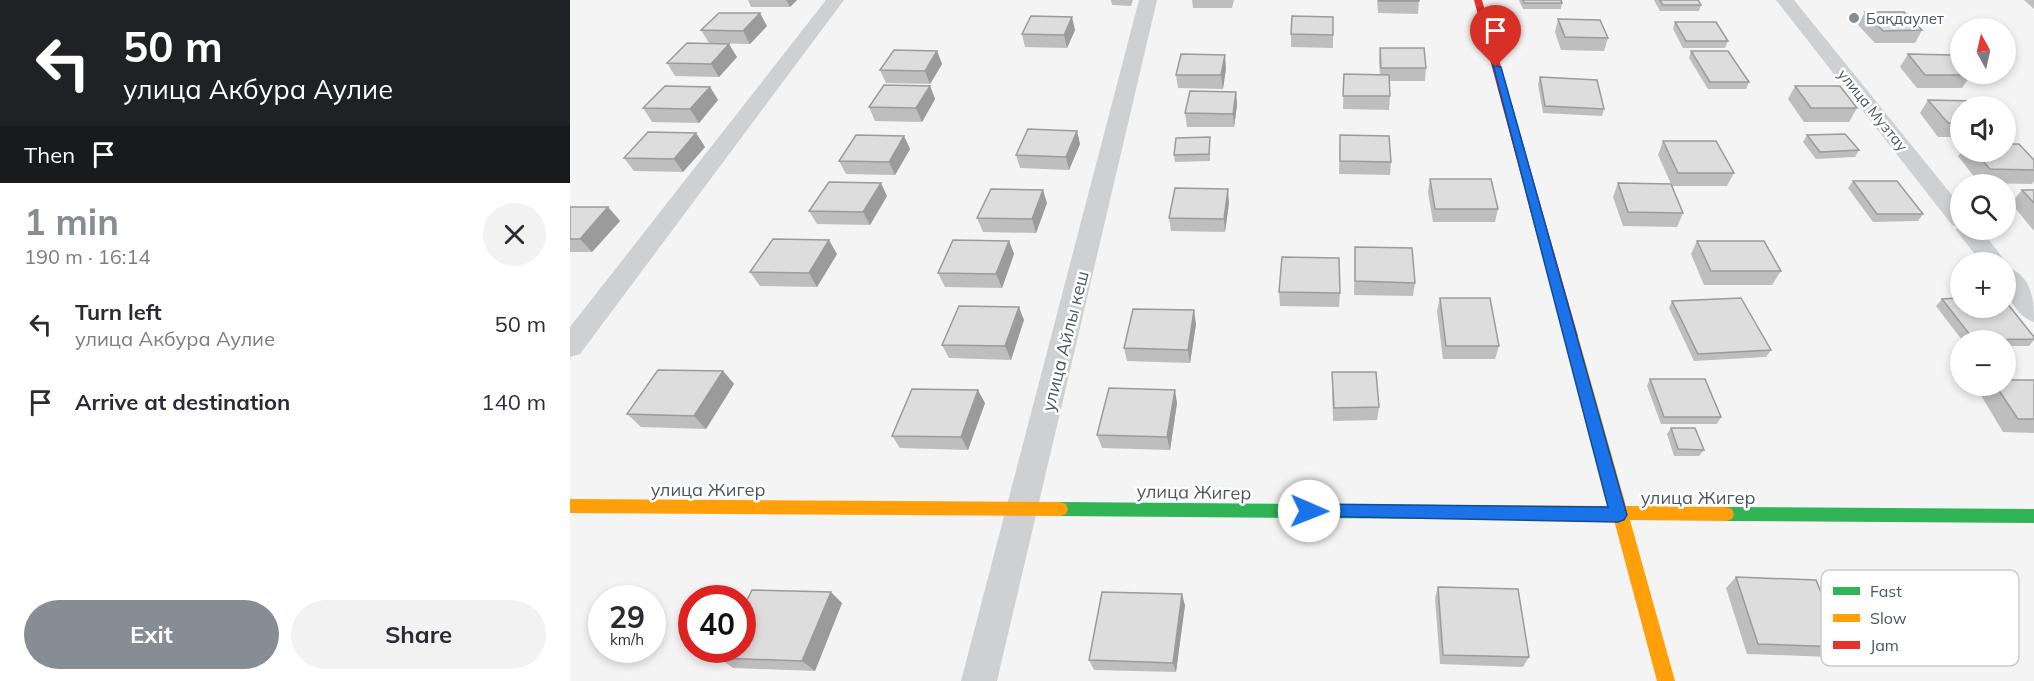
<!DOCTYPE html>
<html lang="en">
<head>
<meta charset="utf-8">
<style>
	body { margin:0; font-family:Mulish,sans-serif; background:#f2f2f3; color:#2b2b33; height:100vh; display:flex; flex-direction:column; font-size:22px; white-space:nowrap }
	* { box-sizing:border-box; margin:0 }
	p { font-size:20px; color:#7c7c81 }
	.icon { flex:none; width:33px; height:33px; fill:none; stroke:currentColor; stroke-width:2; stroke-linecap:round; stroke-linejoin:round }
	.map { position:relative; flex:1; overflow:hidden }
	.sheet { display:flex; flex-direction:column; background:#fff; width:570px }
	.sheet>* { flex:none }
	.top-card { background:#202124; color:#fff; overflow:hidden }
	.needle { width:39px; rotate:352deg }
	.fabs { position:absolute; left:1380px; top:18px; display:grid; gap:12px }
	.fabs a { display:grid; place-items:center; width:66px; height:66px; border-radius:50%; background:#fff; box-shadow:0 3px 9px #0003; font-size:30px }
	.speed { position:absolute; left:18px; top:585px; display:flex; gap:12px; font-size:30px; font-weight:700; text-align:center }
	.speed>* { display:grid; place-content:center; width:78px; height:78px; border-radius:50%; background:#fff; box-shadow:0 3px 9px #0003; line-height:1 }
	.speed small { font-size:15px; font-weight:400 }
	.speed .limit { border:9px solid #d22; background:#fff; color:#111 }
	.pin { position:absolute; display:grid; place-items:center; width:51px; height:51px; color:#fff; margin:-62px -26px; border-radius:50% 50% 50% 0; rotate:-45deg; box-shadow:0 0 6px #0007 }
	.pin .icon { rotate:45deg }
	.me { position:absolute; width:66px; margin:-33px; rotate:91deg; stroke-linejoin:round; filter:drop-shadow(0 0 4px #0008) }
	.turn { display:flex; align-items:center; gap:21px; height:126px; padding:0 24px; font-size:27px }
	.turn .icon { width:78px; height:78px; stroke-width:2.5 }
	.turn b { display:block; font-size:42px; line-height:51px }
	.then { display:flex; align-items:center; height:57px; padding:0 24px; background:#0003; gap:12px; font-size:22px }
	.round { display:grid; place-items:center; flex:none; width:63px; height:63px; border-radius:32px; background:#f2f2f3 }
	.headline { display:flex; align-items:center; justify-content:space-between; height:102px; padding:0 24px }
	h1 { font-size:36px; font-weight:700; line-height:45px; color:#868d94 }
	.action { display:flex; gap:12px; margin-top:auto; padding:12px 24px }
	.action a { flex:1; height:69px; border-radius:36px; background:#868d94; color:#fff; font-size:24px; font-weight:700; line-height:69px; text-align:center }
	.action a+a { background:#f2f2f3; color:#2b2b33 }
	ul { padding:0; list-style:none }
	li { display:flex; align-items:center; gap:18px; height:78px; padding:0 24px }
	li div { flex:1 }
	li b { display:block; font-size:22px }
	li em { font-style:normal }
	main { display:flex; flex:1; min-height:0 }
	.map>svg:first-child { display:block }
</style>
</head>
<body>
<main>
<section class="sheet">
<div class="top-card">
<div class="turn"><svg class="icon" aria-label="left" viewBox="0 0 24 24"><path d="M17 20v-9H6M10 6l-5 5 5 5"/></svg><div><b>50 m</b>улица Акбура Аулие</div></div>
<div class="then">Then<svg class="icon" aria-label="arrive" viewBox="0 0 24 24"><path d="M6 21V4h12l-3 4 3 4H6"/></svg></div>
</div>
<div class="headline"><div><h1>1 min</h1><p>190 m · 16:14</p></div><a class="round"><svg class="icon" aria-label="close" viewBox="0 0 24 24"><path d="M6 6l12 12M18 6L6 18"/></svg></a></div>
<ul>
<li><svg class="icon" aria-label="left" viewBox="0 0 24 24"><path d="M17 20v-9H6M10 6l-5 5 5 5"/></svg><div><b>Turn left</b><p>улица Акбура Аулие</p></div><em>50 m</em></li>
<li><svg class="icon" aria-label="arrive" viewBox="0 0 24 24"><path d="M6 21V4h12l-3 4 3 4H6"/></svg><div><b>Arrive at destination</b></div><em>140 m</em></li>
</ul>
<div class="action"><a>Exit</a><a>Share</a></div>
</section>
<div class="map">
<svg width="1464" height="681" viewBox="0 0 1464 681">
	<rect width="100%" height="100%" fill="#f4f4f4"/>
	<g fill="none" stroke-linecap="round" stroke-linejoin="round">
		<g fill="#ced0d2" fill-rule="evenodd">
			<polygon points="256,0 274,0 10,354 0,357 0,327"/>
			<polygon points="569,0 587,0 427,681 391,681"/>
			<polygon points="1206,0 1224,0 1390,205 1390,230 1411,230 1436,262 1436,263 1411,262 1386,230 1388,227 1382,225"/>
			<path d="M1436 267C1462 275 1464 299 1464 322 1441 314 1434 288 1436 267Z"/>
		</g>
		<g fill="#30b455" fill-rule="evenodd">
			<polygon points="490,502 877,505 883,507 885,512 883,517 877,519 490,516 484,514 482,509 484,504"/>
			<polygon points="1156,507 1464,509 1464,523 1156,521 1150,519 1148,514 1150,509"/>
		</g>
		<g fill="#ff9f0a" fill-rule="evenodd">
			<polygon points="1001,331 1008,336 1056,506 1156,507 1162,509 1164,514 1162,519 1156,521 1060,520 1105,681 1087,681 1044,520 877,519 871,517 869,512 871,507 877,505 1040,506 994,336"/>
			<polygon points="0,499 490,502 496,504 498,509 496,514 490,516 0,513"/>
		</g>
		<polygon fill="#e5322d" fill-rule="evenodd" points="904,0 912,0 1008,336 1001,341 994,336"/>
	</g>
	<g fill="#bebebf">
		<polygon points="178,0 227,0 220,7 181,7"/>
		<polygon points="541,0 563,0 561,6 542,5"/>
		<polygon points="622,0 664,0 662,8 623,8"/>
		<polygon points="807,0 849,0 848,14 808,13"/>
		<polygon points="949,0 991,0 992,3 991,9 953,9"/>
		<polygon points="1084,0 1128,0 1131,5 1129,11 1090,11"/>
		<polygon points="1454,0 1464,0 1464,9"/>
		<polygon points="1295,12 1352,30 1345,43 1305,43 1288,25"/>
		<polygon points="763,17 763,48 721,47 721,34"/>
		<polygon points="988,19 1038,38 1034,51 991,50 985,32"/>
		<polygon points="1105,22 1158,41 1155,48 1113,48 1103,29"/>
		<polygon points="197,26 180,44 139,43 131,30"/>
		<polygon points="505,30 497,48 455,47 452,34"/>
		<polygon points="810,48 856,68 855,81 819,81 820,96 819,110 773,109 774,74 810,75 809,61"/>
		<polygon points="367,51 372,64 360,84 316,83 310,70"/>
		<polygon points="1121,51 1179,82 1176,89 1138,89 1119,58"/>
		<polygon points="1338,54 1401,75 1392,88 1347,88 1330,67"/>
		<polygon points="167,57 149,77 105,76 97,63"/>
		<polygon points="656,68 653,89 608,88 606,75"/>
		<polygon points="970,77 1034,109 1032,116 973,113 968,84"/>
		<polygon points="360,86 365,99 352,122 305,121 299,107"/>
		<polygon points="1225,86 1287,108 1279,122 1234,122 1218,99"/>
		<polygon points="140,87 148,100 129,123 82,122 73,108"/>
		<polygon points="666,92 667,105 664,127 617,127 615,113"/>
		<polygon points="1358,100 1390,106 1390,137 1368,137 1350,113"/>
		<polygon points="507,131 510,144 499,170 450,168 446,155"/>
		<polygon points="126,133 135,147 113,172 64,171 54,158"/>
		<polygon points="770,135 821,162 820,175 769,174"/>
		<polygon points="1237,135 1289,150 1285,157 1246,159 1233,142"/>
		<polygon points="334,136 340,149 325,175 276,174 269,161"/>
		<polygon points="640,137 640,161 605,162 604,155"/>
		<polygon points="1093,141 1164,173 1157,186 1102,186 1088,155"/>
		<polygon points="1392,152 1436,152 1464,160 1464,181 1462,184 1409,183 1388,156"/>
		<polygon points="860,179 928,209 925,222 863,222 858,192"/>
		<polygon points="1283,181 1353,214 1348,221 1303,222 1278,188"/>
		<polygon points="1048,183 1113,213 1107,227 1053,226 1043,197"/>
		<polygon points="1452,190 1464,190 1464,231 1441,203"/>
		<polygon points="317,196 300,225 247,224 239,211"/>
		<polygon points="477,203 466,233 413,232 407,218"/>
		<polygon points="659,203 655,232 601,231 599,218"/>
		<polygon points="0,207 38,207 50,221 22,252 0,252"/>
		<polygon points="439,241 444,254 432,288 375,287 368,273"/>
		<polygon points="1127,241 1211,271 1202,285 1134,285 1121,254"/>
		<polygon points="785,247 845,283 843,296 784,295"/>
		<polygon points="267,254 247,287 190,286 180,272"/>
		<polygon points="709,292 770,293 769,307 710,306"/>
		<polygon points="870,298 929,346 925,359 873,359 867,311"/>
		<polygon points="1372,299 1464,337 1464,340 1459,346 1436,346 1436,340 1392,340 1366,306"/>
		<polygon points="1102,301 1201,350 1196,357 1124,361 1099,308"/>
		<polygon points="454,320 441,360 379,358 372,345"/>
		<polygon points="626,324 620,363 557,361 554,348"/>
		<polygon points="153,371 164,384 136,429 71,427 57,414"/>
		<polygon points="762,372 809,407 807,420 763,421 762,385"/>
		<polygon points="1080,379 1151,417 1147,424 1091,424 1077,386"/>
		<polygon points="1464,380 1464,433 1433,432 1409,392 1415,386 1436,386"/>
		<polygon points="415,403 398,450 330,448 322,436"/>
		<polygon points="607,403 600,450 532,448 527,435"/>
		<polygon points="1101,428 1134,450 1129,456 1104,456 1097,434"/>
		<polygon points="1166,577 1274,647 1260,657 1177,654 1156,588"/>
		<polygon points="868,587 959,657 953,667 870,664 865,598"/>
		<polygon points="272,603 245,671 163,668 149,658"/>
		<polygon points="615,605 606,672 524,670 519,660"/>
	</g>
	<g fill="#9b9b9b">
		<polygon points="216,0 227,0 220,7"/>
		<polygon points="190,13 197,26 180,44 173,31"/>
		<polygon points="502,17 505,30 497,48 494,35"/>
		<polygon points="159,44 167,57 149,77 141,64"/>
		<polygon points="367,51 372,64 360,84 355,71"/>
		<polygon points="655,55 656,68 653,89 651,75"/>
		<polygon points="360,86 365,99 352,122 346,108"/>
		<polygon points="140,87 148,100 129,123 120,109"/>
		<polygon points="666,92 667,105 664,127 663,114"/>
		<polygon points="507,131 510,144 499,170 496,157"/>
		<polygon points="126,133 135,147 113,172 104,159"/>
		<polygon points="334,136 340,149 325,175 319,162"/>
		<polygon points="311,183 317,196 300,225 293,212"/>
		<polygon points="658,189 659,203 655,232 654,219"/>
		<polygon points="473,190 477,203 466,233 462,219"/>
		<polygon points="38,207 50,221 22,252 10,239"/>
		<polygon points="259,240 267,254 247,287 239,273"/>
		<polygon points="439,241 444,254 432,288 426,274"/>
		<polygon points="449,307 454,320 441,360 435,346"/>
		<polygon points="624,310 626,324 620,363 618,350"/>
		<polygon points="153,371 164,384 136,429 124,416"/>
		<polygon points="408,390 415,403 398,450 391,437"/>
		<polygon points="605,390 607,403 600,450 597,437"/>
		<polygon points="261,592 272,603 245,671 232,661"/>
		<polygon points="612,594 615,605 606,672 603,663"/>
	</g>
	<g fill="#ddddde" stroke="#9b9b9b" stroke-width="1.5">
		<rect x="809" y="0" width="40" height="1"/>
		<polygon points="953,0 991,0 992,3 954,3"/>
		<polygon points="1090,0 1128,0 1131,5 1093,5"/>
		<polygon points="1295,12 1334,12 1352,30 1313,31"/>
		<polygon points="149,13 190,13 173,31 131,30"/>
		<polygon points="461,16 502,17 494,35 452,34"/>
		<polygon points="722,16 763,17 763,35 721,34"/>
		<polygon points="988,19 1030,20 1038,38 995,37"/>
		<polygon points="1105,22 1146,22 1158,41 1116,41"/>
		<polygon points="117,43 159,44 141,64 97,63"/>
		<polygon points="810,48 854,48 856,68 811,68"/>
		<polygon points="324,50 367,51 355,71 310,70"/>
		<polygon points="1121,51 1158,51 1179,82 1140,82"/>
		<polygon points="611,54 655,55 651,75 606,75"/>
		<polygon points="1338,54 1382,55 1390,64 1390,74 1400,74 1401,75 1355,75"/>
		<polygon points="774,74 819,75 820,96 773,96"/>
		<polygon points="970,77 1027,80 1034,109 975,106"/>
		<polygon points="314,85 360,86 346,108 299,107"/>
		<polygon points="95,86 140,87 120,109 73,108"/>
		<polygon points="1225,86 1270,86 1287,108 1241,108"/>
		<polygon points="620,91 666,92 663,114 615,113"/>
		<polygon points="1358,100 1406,101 1411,106 1390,106 1390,123 1378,123"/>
		<polygon points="458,129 507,131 496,157 446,155"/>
		<polygon points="78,132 126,133 104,159 54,158"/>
		<polygon points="1275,134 1289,150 1250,152 1237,135"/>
		<polygon points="286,135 334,136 319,162 269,161"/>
		<polygon points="770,135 819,136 821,162 770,161"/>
		<polygon points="640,137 639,154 604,155 606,138"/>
		<polygon points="1093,141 1146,141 1164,173 1108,173"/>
		<polygon points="1436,144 1449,144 1464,160 1464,170 1420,169 1405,152 1436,152"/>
		<polygon points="860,179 921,179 928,209 865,209"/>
		<polygon points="1283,181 1327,181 1353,214 1307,214"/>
		<polygon points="259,182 311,183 293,212 239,211"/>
		<polygon points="1048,183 1101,184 1113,213 1058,212"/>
		<polygon points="605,188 658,189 654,219 599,218"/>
		<polygon points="421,189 473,190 462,219 407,218"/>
		<polygon points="1452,190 1464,190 1464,203"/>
		<polygon points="0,207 38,207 10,239 0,239"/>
		<polygon points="203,239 259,240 239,273 180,272"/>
		<polygon points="383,240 439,241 426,274 368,273"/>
		<polygon points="1127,241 1194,241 1211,271 1141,271"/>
		<polygon points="785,247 842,248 845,283 785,281"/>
		<polygon points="712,257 769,258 770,293 709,292"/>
		<polygon points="870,298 920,298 929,346 876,346"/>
		<polygon points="1171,298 1201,350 1128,354 1102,301"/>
		<polygon points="1390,298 1390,308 1436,308 1436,302 1464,337 1464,339 1404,340 1372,299"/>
		<polygon points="389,306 449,307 435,346 372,345"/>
		<polygon points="563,309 624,310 618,350 554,348"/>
		<polygon points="88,370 153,371 124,416 57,414"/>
		<polygon points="762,372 806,372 809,407 764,408"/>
		<polygon points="1080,379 1135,379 1151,417 1094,417"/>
		<polygon points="1436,380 1464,380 1464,419 1448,419 1426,386 1436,386"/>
		<polygon points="539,388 605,390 597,437 527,435"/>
		<polygon points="342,389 408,390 391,437 322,436"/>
		<polygon points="1101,428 1125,428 1134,450 1108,449"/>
		<polygon points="1166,577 1246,580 1274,647 1188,644"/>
		<polygon points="868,587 948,589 959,657 873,655"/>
		<polygon points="182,590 261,592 232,661 149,658 153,650 172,650 172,610"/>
		<polygon points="532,592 612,594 603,663 519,660"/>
	</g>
	<polygon fill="#1a73e8" stroke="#114b97" stroke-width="1.5" points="923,65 931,67 1057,515 1054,520 1048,522 734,516 731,511 734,506 739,504 1038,507"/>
	<circle fill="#868d94" stroke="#fff" stroke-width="2" cx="1284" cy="18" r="6"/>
	<g text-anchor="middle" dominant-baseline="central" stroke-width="5" stroke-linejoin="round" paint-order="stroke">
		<g font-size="15" fill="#4a5661" stroke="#fff" text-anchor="start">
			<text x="1296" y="18">Бақдаулет</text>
		</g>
		<g font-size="15" fill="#4a5661" stroke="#fff">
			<text transform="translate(1303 110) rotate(51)">улица Музтау</text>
		</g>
		<g font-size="18" fill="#4a5661" stroke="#fff">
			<text transform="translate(495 341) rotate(-76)">улица Айлы кеш</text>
			<text x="138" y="489">улица Жигер</text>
			<text transform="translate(624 492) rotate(1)">улица Жигер</text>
			<text x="1128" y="497">улица Жигер</text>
		</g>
	</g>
	<rect x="1251" y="570" width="198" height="96" rx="9" fill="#fff" stroke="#c9ccd0" stroke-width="1.5"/>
	<rect x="1263" y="587" width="27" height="8" fill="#30b455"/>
	<rect x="1263" y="614" width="27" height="8" fill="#ff9f0a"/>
	<rect x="1263" y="641" width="27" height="8" fill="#e5322d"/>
	<g font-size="16" fill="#4a5661">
		<text x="1300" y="597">Fast</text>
		<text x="1300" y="624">Slow</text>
		<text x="1300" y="651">Jam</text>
	</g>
</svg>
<div class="fabs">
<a><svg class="needle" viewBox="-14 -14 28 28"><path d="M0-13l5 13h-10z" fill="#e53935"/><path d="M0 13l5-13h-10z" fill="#7c7c81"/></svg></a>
<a><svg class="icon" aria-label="sound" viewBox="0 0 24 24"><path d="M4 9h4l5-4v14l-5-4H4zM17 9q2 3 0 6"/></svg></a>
<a><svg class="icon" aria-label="search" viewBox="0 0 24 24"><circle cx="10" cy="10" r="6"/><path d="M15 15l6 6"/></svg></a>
<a>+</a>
<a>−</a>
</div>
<div class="speed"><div>29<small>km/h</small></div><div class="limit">40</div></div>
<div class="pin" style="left:926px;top:67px;background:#d93025"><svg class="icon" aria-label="arrive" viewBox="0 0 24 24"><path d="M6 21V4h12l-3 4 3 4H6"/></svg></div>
<svg class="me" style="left:739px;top:511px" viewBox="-20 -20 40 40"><circle r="19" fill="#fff"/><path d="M0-13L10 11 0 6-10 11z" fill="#1a73e8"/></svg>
</div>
</main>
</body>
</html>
